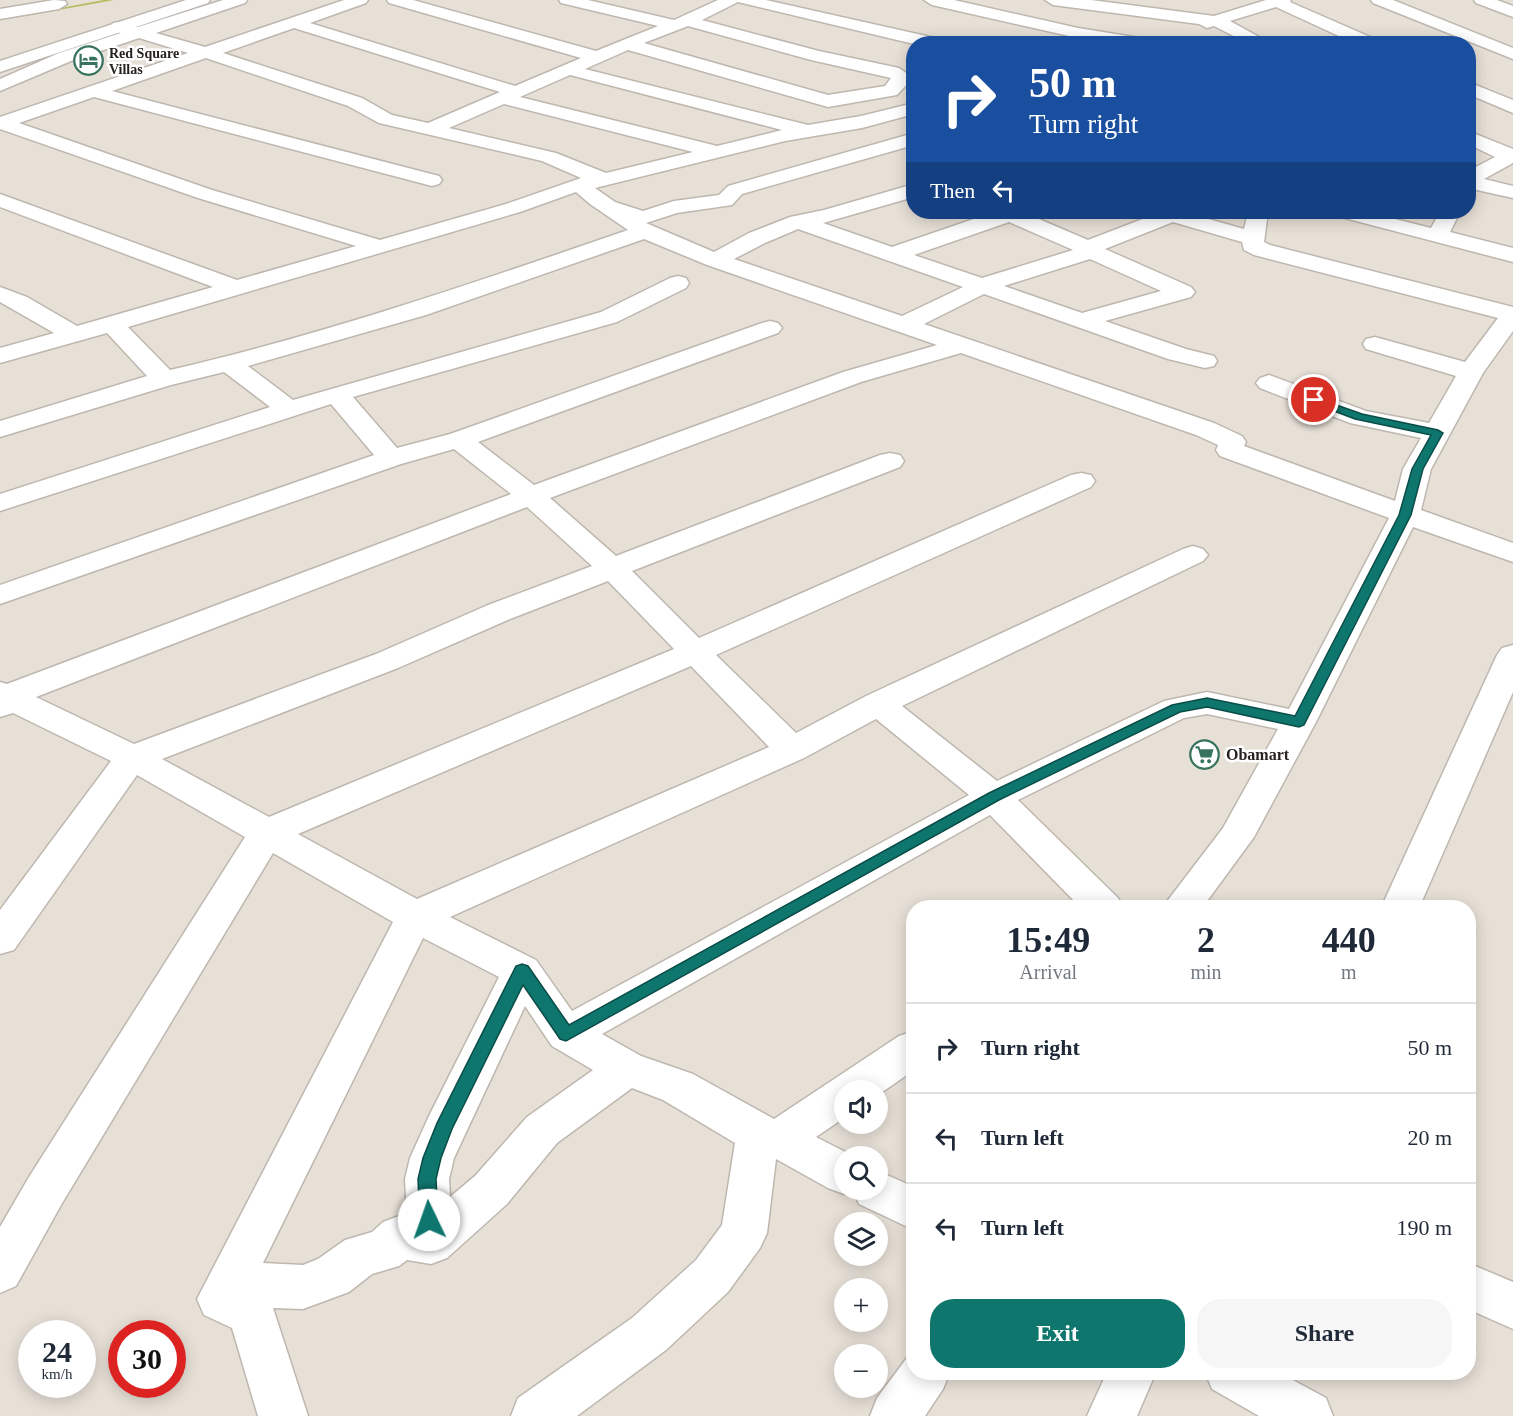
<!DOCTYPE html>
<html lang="en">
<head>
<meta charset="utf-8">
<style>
	body { margin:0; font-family:"Times New Roman",serif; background:#f6f6f7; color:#1f2937; height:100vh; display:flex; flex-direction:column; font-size:22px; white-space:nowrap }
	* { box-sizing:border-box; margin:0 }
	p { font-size:20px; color:#747a83 }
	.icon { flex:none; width:33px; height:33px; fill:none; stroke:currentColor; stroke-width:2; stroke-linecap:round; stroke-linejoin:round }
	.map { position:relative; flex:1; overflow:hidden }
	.details { position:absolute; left:906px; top:900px; width:570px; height:480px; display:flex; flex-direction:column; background:#fff; border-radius:24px; box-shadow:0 3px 15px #0003 }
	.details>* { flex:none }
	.hud { position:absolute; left:906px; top:36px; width:570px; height:183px; border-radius:24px; box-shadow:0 3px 15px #0003; background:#1a4fa0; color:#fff; overflow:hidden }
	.buttons { position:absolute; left:834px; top:1080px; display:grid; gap:12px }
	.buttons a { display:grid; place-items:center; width:54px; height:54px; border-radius:50%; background:#fff; box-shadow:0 3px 15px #0003; font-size:30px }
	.speed { position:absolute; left:18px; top:1320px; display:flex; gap:12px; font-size:30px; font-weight:700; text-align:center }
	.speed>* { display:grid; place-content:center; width:78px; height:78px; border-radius:50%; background:#fff; box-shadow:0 3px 15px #0003; line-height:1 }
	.speed small { font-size:15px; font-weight:400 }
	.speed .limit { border:9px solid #d22; background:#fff; color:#111 }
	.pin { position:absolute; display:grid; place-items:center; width:51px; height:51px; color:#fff; margin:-26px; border:3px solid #fff; border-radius:50%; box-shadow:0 2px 6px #0007 }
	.me { position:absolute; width:66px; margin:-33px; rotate:357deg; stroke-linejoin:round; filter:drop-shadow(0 0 4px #0008) }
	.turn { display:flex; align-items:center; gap:21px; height:126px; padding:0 24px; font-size:27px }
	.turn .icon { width:78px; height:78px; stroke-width:2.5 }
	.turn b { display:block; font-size:42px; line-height:51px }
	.then { display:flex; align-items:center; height:57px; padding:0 24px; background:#0003; gap:12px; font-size:22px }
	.eta { display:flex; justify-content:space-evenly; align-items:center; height:102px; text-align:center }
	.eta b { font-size:36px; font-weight:700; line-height:42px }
	.action { display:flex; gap:12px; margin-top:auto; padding:12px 24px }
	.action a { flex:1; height:69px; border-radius:24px; background:#0f766e; color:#fff; font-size:24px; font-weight:700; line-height:69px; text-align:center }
	.action a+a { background:#f6f6f7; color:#1f2937 }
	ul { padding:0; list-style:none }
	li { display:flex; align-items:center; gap:18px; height:90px; padding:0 24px; border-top:2px solid #e0e1e3 }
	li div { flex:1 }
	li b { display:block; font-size:22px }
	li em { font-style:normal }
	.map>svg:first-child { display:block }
</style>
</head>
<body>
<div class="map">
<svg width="1513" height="1416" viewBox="0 0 1513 1416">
	<rect width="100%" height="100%" fill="#e7e0d7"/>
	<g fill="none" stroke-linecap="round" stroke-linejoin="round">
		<polygon fill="#b5bb5c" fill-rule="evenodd" points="104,0 114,0 25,16 23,15"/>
		<defs>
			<g id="minor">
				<polygon points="54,0 65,1 67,4 59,9 0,19 0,9"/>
				<path d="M223 0H247L245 3 156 33 205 47 344 0H368L366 3 310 23 515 86 581 58 389 3 387 0H413L596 51 658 26 561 3 559 0H588L674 20 718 0H766L944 40 946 44H914L738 2 702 20 819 51 899 68 913 78 897 95 828 107 628 50 585 69 808 125 861 116 914 103V114L862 128 785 141 595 188 615 202 643 211 674 201 719 195 728 186 914 133V145L742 194 732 205 677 213 646 223 714 252 749 233 790 217 824 210 914 184V197L823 223 892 247 994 212H1028L1027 214 1088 240 1153 215 1152 212H1183L1244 229 1248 212H1268L1264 242 1270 245 1513 307V331L1483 373 1431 469 1421 510 1513 543V562L1413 527 1316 722 1254 837 1202 908H1162L1223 828 1278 729 1207 714 1184 718 1018 800 1118 898 1124 908H1081L990 815 602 1034 641 1056 693 1074 774 1119 899 1036 914 1031V1070L878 1095V1090H844V1118L816 1137 853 1156H844V1190H878V1171L914 1187V1230L859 1204 853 1190 844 1194 828 1188 776 1159 767 1233 760 1248 728 1292 666 1350 577 1416H511L518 1398 632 1318 696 1260 722 1225 735 1143 663 1100 632 1088 557 1143 507 1204 447 1258 431 1264 407 1260 399 1266 372 1274 349 1292 303 1309 273 1308 308 1416H258L232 1328 204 1315 197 1299 393 922 273 853 61 1205 16 1286 0 1293V1227L29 1177 245 837 137 775 14 950 0 954V910L111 761 13 713 0 717V682L7 684 511 494 454 449 401 464 0 604V585L374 455 331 404 0 511V494L270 407 224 372 171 385 0 437V421L147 376 107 333 0 363V348L54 333 0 302V287L27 297 77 326 213 287 0 207V194L237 280 356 246 198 198 0 129V117L188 53 139 38 71 61 0 91V79L59 53 121 33 113 31 111 27 113 23 119 22 138 27ZM688 26 811 60 891 78 885 86 828 95 644 43ZM294 28 500 92 428 123 392 115 362 98 223 53ZM206 58 348 106 379 123 542 161 581 178 506 204 380 240 212 190 19 123 94 97 432 186 439 184 442 180 439 176 112 91ZM570 75 782 130 717 146 520 97ZM504 104 693 152 606 173 556 153 449 128ZM576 192 590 204 628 230C477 282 326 334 170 370L128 327 520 212ZM1009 222 1073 250 982 278 914 255ZM1173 222 1242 242 1244 250 1254 255 1498 318 1465 362 1375 337 1366 339 1363 344 1366 349 1456 376 1429 423 1366 411 1269 375 1260 378 1256 383 1260 388 1350 423 1421 438 1403 469 1395 501 1244 446 1246 442 1242 436 1214 423 924 324 984 294 1168 359 1205 368 1214 366 1217 361 1214 356 1186 349 1105 321 1191 297 1195 292 1191 287 1105 249ZM798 229 963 287 902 316 734 259 765 243ZM644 239 707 265 937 345 843 372 534 485 478 442 778 333 782 328 778 323 770 321 762 323 450 434 397 448 353 397 617 322 686 288 689 283 686 278 678 276 670 278 601 312 293 400 248 366 426 315ZM1090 259 1161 291 1082 313 1004 286ZM961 353 1196 435 1218 445 1216 450 1220 456 1389 518 1289 709 1207 692 1164 701 997 781 902 706 1203 561 1208 555 1203 549 1193 546 1183 549 866 696 796 733 716 655 1091 487 1095 481 1091 475 1081 473 1071 475 699 638 632 571 900 467 904 461 900 455 890 453 880 455 616 556 550 498 861 382ZM527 507 592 566 488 605 376 654 134 744 36 697ZM608 581 674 649 269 817 162 759 398 668 510 619ZM691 666 769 747 417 899 298 834ZM876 719 969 795 572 1011 536 960 450 917 804 758ZM423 938 499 977 429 1116 410 1158 405 1179 407 1217 399 1216 383 1222 372 1232 345 1240 318 1259 303 1265 263 1263ZM525 1006 552 1046 593 1070 527 1117 475 1176 450 1197 449 1179 454 1158Z"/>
				<polygon points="924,0 954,0 1078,28 1140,38 1146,39 1149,43 1111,44 1078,38 932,5"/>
				<polygon points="1045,0 1091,0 1214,16 1266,0 1291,0 1290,2 1377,40 1379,44 1356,44 1276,7 1230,21 1272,44 1249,44 1214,26 1207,28 1199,24 1053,5"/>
				<polygon points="1371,0 1393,0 1513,48 1513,59 1373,3"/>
				<polygon points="1474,0 1497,0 1513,6 1513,17 1476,3"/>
				<polygon points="1468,82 1513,100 1513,113 1468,94"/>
				<polygon points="1468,131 1513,149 1513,163 1484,179 1513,186 1513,198 1468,188 1468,171 1495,157 1468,144"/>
				<polygon points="1333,212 1367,212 1431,228 1440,212 1460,212 1450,232 1513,248 1513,262 1337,216"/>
				<polygon points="1513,645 1513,692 1419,908 1381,908 1497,655 1502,648"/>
				<polygon points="1468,1263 1513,1282 1513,1329 1468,1309"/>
				<polygon points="914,1353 914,1372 950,1372 943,1389 925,1416 870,1416 877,1398 909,1355"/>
				<polygon points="1107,1372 1156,1372 1137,1416 1087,1416"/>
				<polygon points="1205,1372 1278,1372 1326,1398 1333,1416 1259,1416 1212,1389"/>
			</g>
			<polygon id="highway" points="186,0 210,0 208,3 0,72 0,61"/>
		</defs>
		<use href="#minor" stroke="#beb7af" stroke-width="3"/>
		<use href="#highway" stroke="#beb7af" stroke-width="3"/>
		<use href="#minor" fill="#fff" fill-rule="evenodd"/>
		<use href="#highway" fill="#fff" fill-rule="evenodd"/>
	</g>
	<polygon fill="#0f766e" stroke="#0a4d48" stroke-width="1.5" points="1314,397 1362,414 1438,430 1443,433 1423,469 1411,515 1304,725 1299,727 1207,707 1180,712 999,800 566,1041 560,1039 523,985 452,1129 441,1158 436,1179 438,1220 436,1226 429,1228 422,1226 420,1220 418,1179 423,1158 437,1123 516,966 522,964 528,966 569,1025 989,793 1172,705 1207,698 1295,716 1399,515 1412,469 1431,435 1355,419 1310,402 1309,400"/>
	<defs>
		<symbol id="hotel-ring" viewBox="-11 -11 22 22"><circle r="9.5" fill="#fff" stroke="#37735d" stroke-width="1.5"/><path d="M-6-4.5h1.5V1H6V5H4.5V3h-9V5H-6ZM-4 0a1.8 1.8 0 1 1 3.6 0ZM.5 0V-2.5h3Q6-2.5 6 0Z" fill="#37735d"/></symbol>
		<symbol id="supermarket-ring" viewBox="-11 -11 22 22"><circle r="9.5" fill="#fff" stroke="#37735d" stroke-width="1.5"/><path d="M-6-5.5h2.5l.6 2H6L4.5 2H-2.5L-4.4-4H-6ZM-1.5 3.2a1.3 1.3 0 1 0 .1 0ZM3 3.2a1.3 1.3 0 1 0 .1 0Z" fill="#37735d"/></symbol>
	</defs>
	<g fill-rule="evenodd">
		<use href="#hotel-ring" x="72" y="44" width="33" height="33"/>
		<use href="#supermarket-ring" x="1188" y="738" width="33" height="33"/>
	</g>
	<g text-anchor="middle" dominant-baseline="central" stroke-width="5" stroke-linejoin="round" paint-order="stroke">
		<g font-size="14" font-weight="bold" fill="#25221f" stroke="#fff" text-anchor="start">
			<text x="109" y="53">Red Square<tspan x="109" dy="16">Villas</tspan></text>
		</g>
		<g font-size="16" font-weight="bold" fill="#25221f" stroke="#fff" text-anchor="start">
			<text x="1226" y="754">Obamart</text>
		</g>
	</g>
</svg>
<div class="buttons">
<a><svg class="icon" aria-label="sound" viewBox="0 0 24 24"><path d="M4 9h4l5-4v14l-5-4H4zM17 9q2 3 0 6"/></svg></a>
<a><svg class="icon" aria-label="search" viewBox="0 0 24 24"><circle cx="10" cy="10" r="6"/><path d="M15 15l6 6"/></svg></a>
<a><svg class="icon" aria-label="layers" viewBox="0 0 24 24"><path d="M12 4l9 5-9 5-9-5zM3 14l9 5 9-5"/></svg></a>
<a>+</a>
<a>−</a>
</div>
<div class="speed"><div>24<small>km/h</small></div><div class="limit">30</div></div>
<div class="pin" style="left:1314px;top:400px;background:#d93025"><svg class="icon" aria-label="arrive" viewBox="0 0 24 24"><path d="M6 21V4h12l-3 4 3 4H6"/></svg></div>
<svg class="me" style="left:429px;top:1220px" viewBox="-20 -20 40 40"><circle r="19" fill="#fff"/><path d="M0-13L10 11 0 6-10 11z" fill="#0f766e"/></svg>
<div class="hud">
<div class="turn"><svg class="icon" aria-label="right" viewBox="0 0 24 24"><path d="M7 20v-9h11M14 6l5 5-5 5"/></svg><div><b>50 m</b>Turn right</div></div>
<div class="then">Then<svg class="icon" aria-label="left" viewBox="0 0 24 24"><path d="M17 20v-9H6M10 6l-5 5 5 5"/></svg></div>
</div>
<section class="details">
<div class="eta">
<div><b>15:49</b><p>Arrival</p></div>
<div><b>2</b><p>min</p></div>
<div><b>440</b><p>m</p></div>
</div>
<ul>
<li><svg class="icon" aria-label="right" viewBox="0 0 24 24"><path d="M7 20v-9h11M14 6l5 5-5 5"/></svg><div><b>Turn right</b></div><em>50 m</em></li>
<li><svg class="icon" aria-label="left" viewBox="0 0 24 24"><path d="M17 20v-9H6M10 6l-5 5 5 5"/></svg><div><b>Turn left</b></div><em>20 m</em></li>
<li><svg class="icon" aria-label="left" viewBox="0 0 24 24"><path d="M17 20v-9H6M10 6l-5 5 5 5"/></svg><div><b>Turn left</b></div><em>190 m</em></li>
</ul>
<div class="action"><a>Exit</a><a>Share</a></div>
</section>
</div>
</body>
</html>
